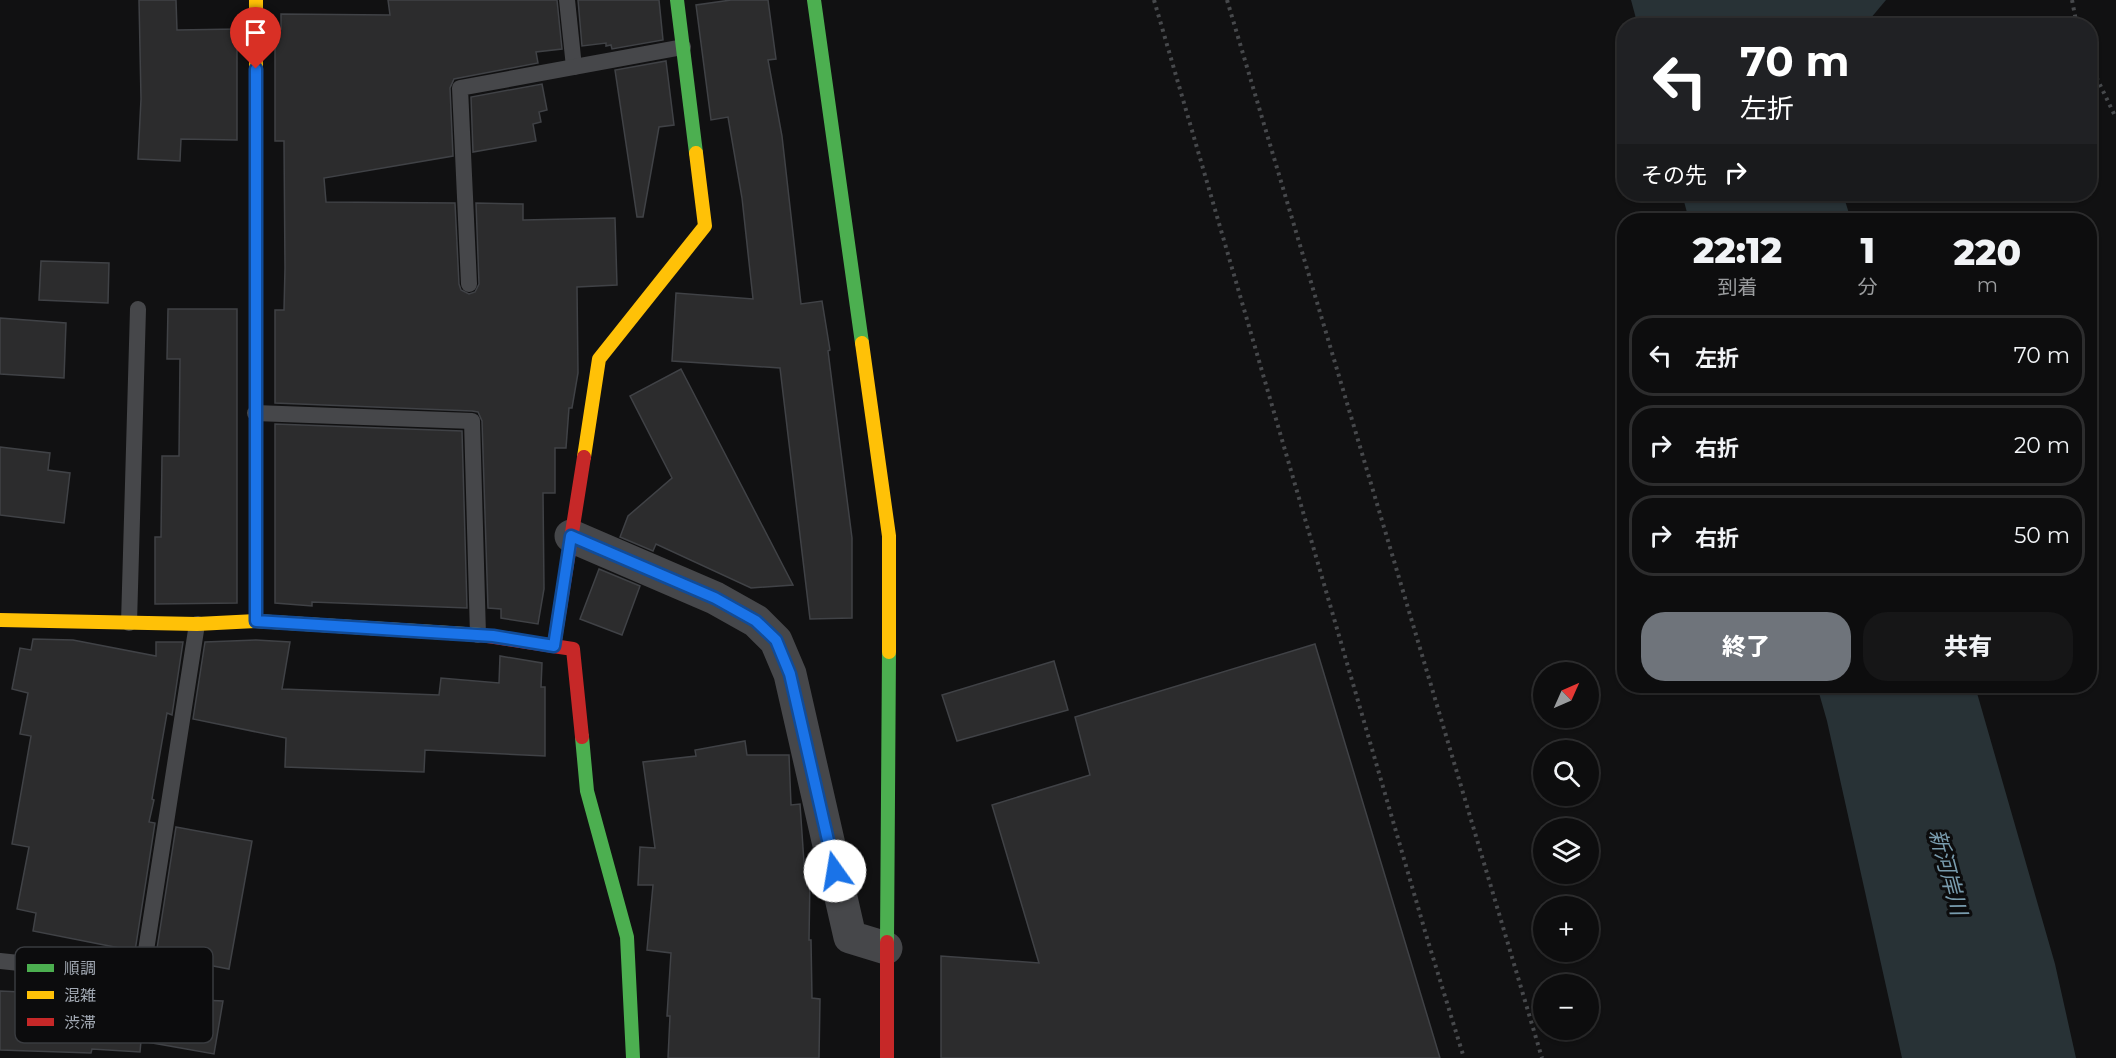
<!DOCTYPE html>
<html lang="ja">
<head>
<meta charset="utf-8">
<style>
	body { margin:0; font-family:Montserrat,"Noto Sans JP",sans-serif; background:#161617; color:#f1f3f6; height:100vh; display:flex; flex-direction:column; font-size:22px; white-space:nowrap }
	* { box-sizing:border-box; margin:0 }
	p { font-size:20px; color:#9a9c9e }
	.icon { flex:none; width:33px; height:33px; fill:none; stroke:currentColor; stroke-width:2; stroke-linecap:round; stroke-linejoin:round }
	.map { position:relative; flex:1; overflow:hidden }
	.details { position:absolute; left:1617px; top:213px; width:480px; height:480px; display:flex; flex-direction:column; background:#0d0d0e; border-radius:24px; box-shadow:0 2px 4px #0004,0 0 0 2px #2d2d2e }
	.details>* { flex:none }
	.guide { position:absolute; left:1617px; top:18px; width:480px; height:183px; border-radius:24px; box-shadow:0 2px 4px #0004,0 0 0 2px #2d2d2e; background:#202124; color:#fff; overflow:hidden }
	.needle { width:39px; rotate:45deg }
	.fabs { position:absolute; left:1533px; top:662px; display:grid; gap:12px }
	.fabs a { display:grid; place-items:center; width:66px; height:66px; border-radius:50%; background:#0d0d0e; box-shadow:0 2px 4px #0004,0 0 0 2px #2d2d2e; font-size:30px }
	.pin { position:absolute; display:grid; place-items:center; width:51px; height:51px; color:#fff; margin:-62px -26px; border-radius:50% 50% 50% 0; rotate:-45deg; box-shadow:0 0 6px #0007 }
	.pin .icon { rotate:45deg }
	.me { position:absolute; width:66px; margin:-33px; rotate:347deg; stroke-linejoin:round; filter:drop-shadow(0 0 4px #0008) }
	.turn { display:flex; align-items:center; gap:21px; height:126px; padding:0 24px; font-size:27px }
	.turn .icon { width:78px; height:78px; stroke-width:2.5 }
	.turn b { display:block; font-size:42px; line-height:51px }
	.then { display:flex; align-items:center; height:57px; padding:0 24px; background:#0003; gap:12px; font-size:22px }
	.eta { display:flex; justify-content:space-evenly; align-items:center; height:102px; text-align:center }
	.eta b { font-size:36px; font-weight:800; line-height:42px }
	.button { display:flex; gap:12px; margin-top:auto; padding:12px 24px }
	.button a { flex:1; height:69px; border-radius:24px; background:#6f747b; color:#fff; font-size:24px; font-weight:800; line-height:69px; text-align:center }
	.button a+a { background:#161617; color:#f1f3f6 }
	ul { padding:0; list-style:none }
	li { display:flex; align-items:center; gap:18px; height:81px; margin:0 12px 9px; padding:0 12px; border:3px solid #2d2d2e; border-radius:24px }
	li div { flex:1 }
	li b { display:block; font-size:22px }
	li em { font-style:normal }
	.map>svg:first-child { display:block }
</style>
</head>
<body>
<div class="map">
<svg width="2116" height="1058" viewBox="0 0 2116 1058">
	<rect width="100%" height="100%" fill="#111112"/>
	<g fill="#283236">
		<polygon points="1631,0 1886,0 1865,25 1638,26"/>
		<polygon points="1682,194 1843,194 1851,220 1689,220"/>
		<polygon points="1817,686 1975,686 2055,964 2076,1058 1902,1058 1827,721"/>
	</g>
	<g fill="#2c2c2d" stroke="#404246" stroke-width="1.5">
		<polygon points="139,0 176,0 177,30 237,29 237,140 181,139 180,161 138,159 141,99"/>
		<polygon points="388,0 557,0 562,49 536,52 538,63 454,79 450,88 453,156 324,178 326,202 455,203 459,284 461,290 469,294 475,292 479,284 476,203 523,204 523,220 615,218 617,285 577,287 578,373 572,408 569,408 566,448 555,448 555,493 543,493 544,589 538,624 501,618 501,609 488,608 482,421 478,412 472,411 275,403 275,310 284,310 285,268 284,141 275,141 275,29 281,29 281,14 390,15"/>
		<polygon points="578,0 659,0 663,40 612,49 611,45 606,46 606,43 582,46"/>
		<polygon points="731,0 768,0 776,59 768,60 782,136 801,304 822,301 830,350 828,351 852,538 852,618 810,619 780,368 672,361 676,293 753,299 742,198 728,117 711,120 696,5"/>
		<polygon points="666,61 674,125 659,127 643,217 637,217 615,70"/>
		<polygon points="542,84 547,110 539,112 541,122 533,124 536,141 473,152 471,97"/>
		<polygon points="41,261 109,263 108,303 39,300"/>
		<polygon points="168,309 237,309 237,603 155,604 155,537 161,537 162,456 179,456 180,359 167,359"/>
		<polygon points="0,318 66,323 64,378 0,374"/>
		<polygon points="681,369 793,585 751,588 656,544 653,551 620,537 628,516 672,478 630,396"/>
		<polygon points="275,424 462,431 467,608 312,602 312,606 275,603"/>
		<polygon points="0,447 50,453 48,470 70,473 64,523 0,515"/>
		<polygon points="599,569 640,586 622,635 580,619"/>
		<polygon points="33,639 73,640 156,656 156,642 183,642 172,715 167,713 152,799 154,800 149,822 155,823 135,951 33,931 36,913 17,909 29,847 12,844 31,736 20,734 28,693 12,689 20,648 31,650"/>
		<polygon points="256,640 290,642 282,689 439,695 441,678 499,683 500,656 542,663 541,687 545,687 545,756 425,750 424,772 285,767 286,738 193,719 205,642"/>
		<polygon points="1315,644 1440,1058 941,1058 941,956 1039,963 992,805 1090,775 1075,717"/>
		<polygon points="1054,661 1068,710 957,741 942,695"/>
		<polygon points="745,741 747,755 789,755 791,805 800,804 805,877 810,877 809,940 811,940 812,998 820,999 819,1058 668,1058 670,1016 667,1016 671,953 647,950 653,885 638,885 640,847 655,848 643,762 696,756 695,750"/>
		<polygon points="176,827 252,841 229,969 156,955"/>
		<polygon points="0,991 223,1001 214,1054 141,1041 140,1052 92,1049 91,1053 0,1050"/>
	</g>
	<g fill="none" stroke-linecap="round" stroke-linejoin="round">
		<g stroke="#47494c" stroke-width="4" stroke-dasharray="3 4.5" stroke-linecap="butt">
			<polyline points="1154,0 1427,938 1464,1058"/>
			<polyline points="1227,0 1542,1058"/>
			<polyline points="2072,0 2077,26"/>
			<polyline points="2090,64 2116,118"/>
		</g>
		<g stroke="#46474a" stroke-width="16">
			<polyline points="567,0 574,67"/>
			<polyline points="469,284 460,88 683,47"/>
			<polyline points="255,413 472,421 478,635"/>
			<polyline points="129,623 138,309"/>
			<polyline points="0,961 142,976 197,624"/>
		</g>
		<polyline stroke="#46474a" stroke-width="33" points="571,536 715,598 756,621 776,641 790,674 850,937 886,948"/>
		<g stroke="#4caf50" stroke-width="14">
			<polyline points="677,0 696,153"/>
			<polyline points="814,0 862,343"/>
			<polyline points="256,236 256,621"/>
			<polyline points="582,737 587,791 627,937 633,1058"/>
			<polyline points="887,942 889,652"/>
		</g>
		<g stroke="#ffc107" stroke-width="14">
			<polyline points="256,0 256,236"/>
			<polyline points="862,343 889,536 889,652"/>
			<polyline points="584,457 599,359 705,226 696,153"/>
			<polyline points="0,620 197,624 256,621 481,635"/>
		</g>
		<g stroke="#c62828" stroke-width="14">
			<polyline points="481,635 573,649 582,737"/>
			<polyline points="554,646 584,457"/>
			<polyline points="887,1058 887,942"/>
		</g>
	</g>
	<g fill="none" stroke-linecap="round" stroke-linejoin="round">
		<defs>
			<polyline id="route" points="256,69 256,621 493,636 554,646 571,536 715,598 756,621 776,640 790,674 835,871"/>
		</defs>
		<use href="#route" stroke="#114b97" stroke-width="15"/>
		<use href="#route" stroke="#1a73e8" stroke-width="10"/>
	</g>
	<g text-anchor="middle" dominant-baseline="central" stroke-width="6" stroke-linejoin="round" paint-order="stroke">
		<g font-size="22" font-style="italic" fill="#799cae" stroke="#0c0c0d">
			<text transform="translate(1948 872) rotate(75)">新河岸川</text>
		</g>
	</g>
	<rect x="15" y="947" width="198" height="96" rx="9" fill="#0c0c0d" stroke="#393b3f" stroke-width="1.5"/>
	<rect x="27" y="964" width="27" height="8" fill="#4caf50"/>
	<rect x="27" y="991" width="27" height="8" fill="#ffc107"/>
	<rect x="27" y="1018" width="27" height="8" fill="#c62828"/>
	<g font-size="16" fill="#a2a9b3">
		<text x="64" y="974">順調</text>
		<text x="64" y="1001">混雑</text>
		<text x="64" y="1028">渋滞</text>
	</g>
</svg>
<div class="fabs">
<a><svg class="needle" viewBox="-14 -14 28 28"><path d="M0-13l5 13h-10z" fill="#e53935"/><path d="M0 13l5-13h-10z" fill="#9a9c9e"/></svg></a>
<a><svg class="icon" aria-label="search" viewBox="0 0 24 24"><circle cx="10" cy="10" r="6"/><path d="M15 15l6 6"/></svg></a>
<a><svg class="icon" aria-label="layers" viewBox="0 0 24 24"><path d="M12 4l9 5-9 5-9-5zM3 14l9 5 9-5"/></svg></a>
<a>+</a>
<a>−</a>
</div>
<div class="pin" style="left:256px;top:69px;background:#d93025"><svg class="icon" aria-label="arrive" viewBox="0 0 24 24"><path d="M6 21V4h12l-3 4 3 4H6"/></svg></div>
<svg class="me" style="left:835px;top:871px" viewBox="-20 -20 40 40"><circle r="19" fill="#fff"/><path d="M0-13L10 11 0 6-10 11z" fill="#1a73e8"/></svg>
<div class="guide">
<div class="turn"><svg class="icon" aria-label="left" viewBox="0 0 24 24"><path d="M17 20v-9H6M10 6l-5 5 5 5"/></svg><div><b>70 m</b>左折</div></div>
<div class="then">その先<svg class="icon" aria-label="right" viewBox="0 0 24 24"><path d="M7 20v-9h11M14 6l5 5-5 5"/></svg></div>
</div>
<section class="details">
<div class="eta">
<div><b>22:12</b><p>到着</p></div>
<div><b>1</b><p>分</p></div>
<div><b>220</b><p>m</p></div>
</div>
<ul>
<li><svg class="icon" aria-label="left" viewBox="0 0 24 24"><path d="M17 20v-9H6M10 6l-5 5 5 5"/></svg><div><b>左折</b></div><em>70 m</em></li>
<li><svg class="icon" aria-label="right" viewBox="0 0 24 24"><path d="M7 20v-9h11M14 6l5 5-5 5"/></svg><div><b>右折</b></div><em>20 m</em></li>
<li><svg class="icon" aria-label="right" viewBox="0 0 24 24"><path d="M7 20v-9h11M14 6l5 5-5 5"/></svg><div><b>右折</b></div><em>50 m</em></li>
</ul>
<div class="button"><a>終了</a><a>共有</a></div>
</section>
</div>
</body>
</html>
